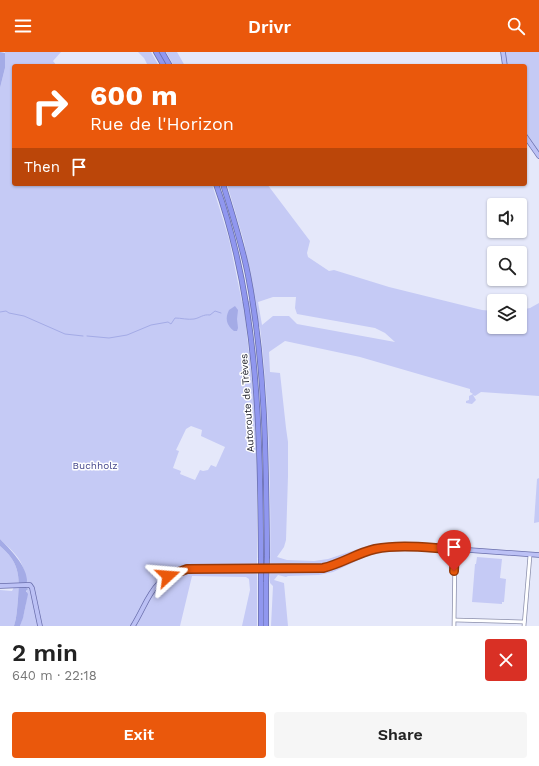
<!DOCTYPE html>
<html lang="en">
<head>
<meta charset="utf-8">
<style>
	body { margin:0; font-family:"Work Sans",sans-serif; background:#f6f6f6; color:#222; height:100vh; display:flex; flex-direction:column; font-size:15px; white-space:nowrap }
	* { box-sizing:border-box; margin:0 }
	p { font-size:13px; color:#767676 }
	.icon { flex:none; width:22px; height:22px; fill:none; stroke:currentColor; stroke-width:2; stroke-linecap:round; stroke-linejoin:round }
	.map { position:relative; height:574px; overflow:hidden }
	.side { display:flex; flex-direction:column; background:#fff; flex:1 }
	.side>* { flex:none }
	.hud { position:absolute; left:12px; top:12px; width:515px; height:122px; border-radius:4px; box-shadow:0 1px 3px #0004; background:#ea580c; color:#fff; overflow:hidden }
	.buttons { position:absolute; left:487px; top:146px; display:grid; gap:8px }
	.buttons a { display:grid; place-items:center; width:40px; height:40px; border-radius:4px; background:#fff; box-shadow:0 1px 3px #0004; font-size:20px }
	.pin { position:absolute; display:grid; place-items:center; width:34px; height:34px; color:#fff; margin:-41px -17px; border-radius:50% 50% 50% 0; rotate:-45deg; box-shadow:0 0 4px #0007 }
	.pin .icon { rotate:45deg }
	.me { position:absolute; width:44px; margin:-22px; rotate:71deg; stroke-linejoin:round; filter:drop-shadow(0 0 3px #0008) }
	.turn { display:flex; align-items:center; gap:14px; height:84px; padding:0 12px; font-size:18px }
	.turn .icon { width:52px; height:52px; stroke-width:2.5 }
	.turn b { display:block; font-size:28px; line-height:34px }
	.then { display:flex; align-items:center; height:38px; padding:0 12px; background:#0003; gap:8px; font-size:15px }
	.round { display:grid; place-items:center; flex:none; width:42px; height:42px; border-radius:4px; background:#f6f6f6 }
	.head { display:flex; align-items:center; justify-content:space-between; height:68px; padding:0 12px }
	h1 { font-size:24px; font-weight:600; line-height:30px }
	.action { display:flex; gap:8px; margin-top:auto; padding:8px 12px }
	.action a { flex:1; height:46px; border-radius:4px; background:#ea580c; color:#fff; font-size:16px; font-weight:600; line-height:46px; text-align:center }
	.action a+a { background:#f6f6f6; color:#222 }
	header { display:flex; justify-content:space-between; align-items:center; height:52px; padding:0 12px; background:#ea580c; color:#fff; font-size:18px; font-weight:600 }
	.map>svg:first-child { display:block }
</style>
</head>
<body>
<header><svg class="icon" aria-label="menu" viewBox="0 0 24 24"><path d="M4 6h16M4 12h16M4 18h16"/></svg>Drivr<svg class="icon" aria-label="search" viewBox="0 0 24 24"><circle cx="10" cy="10" r="6"/><path d="M15 15l6 6"/></svg></header>
<div class="map">
<svg width="539" height="574" viewBox="0 0 539 574">
	<rect width="100%" height="100%" fill="#e5e8fa"/>
	<g fill="#c5caf5" fill-rule="evenodd">
		<path d="M5 0H61L53 9 57 14H14V132H212L229 187 242 250 255 248 244 190 227 132H267L310 189 307 201 308 205 329 219 334 218 389 235 482 258 494 259V275H520V258L530 256 539 251V344L481 340 475 344 473 343 476 348 472 352 466 351V349L469 348V344L473 342 470 340V337L360 305 285 289 269 300 270 320 280 321 286 376 288 390V424L286 488 284 495 277 505 287 508 314 509 328 507 373 492 414 490 412 498 378 499 333 520 319 523 288 524 286 525 278 523 274 528 284 531 288 574H271L273 534 270 531C271 446 270 361 260 275L245 264 254 347 257 401V574H242L250 538 249 527 246 525 192 524 180 574H20C27 555 30 532 22 513 18 503 8 495 0 487V36L5 16ZM273 245H296L295 256 297 262 375 276 385 281 395 290 297 272 289 264H273L262 273 258 250ZM191 374 202 378 201 384 225 395 216 415 211 413 208 418 203 419 200 418 195 428 180 422 181 419 173 416 179 399 176 398 186 377Z"/>
		<polygon points="138,0 151,0 159,14 148,14 144,6"/>
		<polygon points="166,0 177,0 185,14 174,14"/>
		<polygon points="504,0 539,0 539,102 525,82 525,14 507,14"/>
		<polygon points="539,426 539,470 534,471 537,427"/>
		<path d="M0 494C19 510 20 523 18 547 17 556 17 565 14 574H0V538L12 539 14 535 0 534Z"/>
		<polygon points="477,505 502,507 500,526 506,527 504,550 502,550 502,552 472,550 475,512 476,512"/>
	</g>
	<g fill="#a4abe6">
		<polygon points="0,0 5,1 5,16 0,36"/>
		<path d="M235 254 238 258 237 267 238 276 237 279H234C226 273 225 266 229 258Z"/>
		<path d="M0 487C10 497 26 513 27 528 27 531 26 533 26 535L28 537 26 539 28 542 23 566 20 574H14C17 565 17 556 18 547 20 523 19 510 0 494Z"/>
	</g>
	<g fill="none" stroke-linecap="round" stroke-linejoin="round">
		<g stroke="#a4abe6" stroke-width="1">
			<polyline points="0,260 6,259 9,261 24,264 65,282 83,284"/>
			<path d="M87 284 109 286 127 283 151 273 168 270 171 272 175 266C181 266 188 268 194 267 200 266 203 262 210 263L215 259 221 261"/>
		</g>
		<defs>
			<g id="minor">
				<polyline points="455,568 524,570"/>
				<polyline points="454,574 455,497"/>
				<polyline points="524,574 530,503"/>
			</g>
			<g id="major">
				<polyline points="503,0 505,14"/>
				<polyline points="525,84 539,104"/>
				<polyline points="0,534 26,533 30,533 32,536 40,574"/>
				<path d="M133 574C150 546 151 526 187 517L323 516 333 514 374 497 386 495 455 497 539 503"/>
			</g>
			<g id="highway">
				<polyline points="156,0 164,14"/>
				<polyline points="162,0 170,14"/>
				<path d="M216 132C259 253 260 381 261 507"/>
				<path d="M223 132C232 162 242 192 248 223 266 316 266 410 267 504"/>
				<polyline points="261,574 261,528"/>
				<polyline points="266,574 266,530"/>
			</g>
		</defs>
		<use href="#minor" stroke="#8b8fab" stroke-width="4.5"/>
		<use href="#major" stroke="#696eab" stroke-width="5.5"/>
		<use href="#highway" stroke="#696eab" stroke-width="6"/>
		<use href="#minor" stroke="#fff" stroke-width="3"/>
		<use href="#major" stroke="#bcc1f5" stroke-width="4"/>
		<use href="#highway" stroke="#9097ef" stroke-width="4.5"/>
		<defs>
			<g id="highway-bridge">
				<polyline points="261,528 261,507"/>
				<polyline points="266,530 267,504"/>
			</g>
		</defs>
		<use href="#highway-bridge" stroke="#696eab" stroke-width="6" stroke-linecap="butt"/>
		<use href="#highway-bridge" stroke="#9097ef" stroke-width="4.5"/>
	</g>
	<g fill="none" stroke-linecap="round" stroke-linejoin="round">
		<defs>
			<path id="route" d="M168 524 187 517 323 516C341 512 357 501 375 497 401 492 429 496 455 497L454 519"/>
		</defs>
		<use href="#route" stroke="#983908" stroke-width="10"/>
		<use href="#route" stroke="#ea580c" stroke-width="7"/>
	</g>
	<g text-anchor="middle" dominant-baseline="central" stroke-width="3" stroke-linejoin="round" paint-order="stroke">
		<g font-size="10" fill="#21222d" stroke="#fff">
			<text transform="translate(247 351) rotate(-94)">Autoroute de Trèves</text>
		</g>
		<g font-size="10" fill="#43458b" stroke="#fff">
			<text x="95" y="413">Buchholz</text>
		</g>
	</g>
</svg>
<div class="buttons">
<a><svg class="icon" aria-label="sound" viewBox="0 0 24 24"><path d="M4 9h4l5-4v14l-5-4H4zM17 9q2 3 0 6"/></svg></a>
<a><svg class="icon" aria-label="search" viewBox="0 0 24 24"><circle cx="10" cy="10" r="6"/><path d="M15 15l6 6"/></svg></a>
<a><svg class="icon" aria-label="layers" viewBox="0 0 24 24"><path d="M12 4l9 5-9 5-9-5zM3 14l9 5 9-5"/></svg></a>
</div>
<div class="pin" style="left:454px;top:519px;background:#d93025"><svg class="icon" aria-label="arrive" viewBox="0 0 24 24"><path d="M6 21V4h12l-3 4 3 4H6"/></svg></div>
<svg class="me" style="left:168px;top:524px" viewBox="-20 -20 40 40"><path d="M0-17L14 15 0 8-14 15z" fill="#ea580c" stroke="#fff" stroke-width="4"/></svg>
<div class="hud">
<div class="turn"><svg class="icon" aria-label="right" viewBox="0 0 24 24"><path d="M7 20v-9h11M14 6l5 5-5 5"/></svg><div><b>600 m</b>Rue de l'Horizon</div></div>
<div class="then">Then<svg class="icon" aria-label="arrive" viewBox="0 0 24 24"><path d="M6 21V4h12l-3 4 3 4H6"/></svg></div>
</div>
</div>
<section class="side">
<div class="head"><div><h1>2 min</h1><p>640 m · 22:18</p></div><a class="round" style="background:#d93025;color:#fff"><svg class="icon" aria-label="close" viewBox="0 0 24 24"><path d="M6 6l12 12M18 6L6 18"/></svg></a></div>
<div class="action"><a>Exit</a><a>Share</a></div>
</section>
</body>
</html>
